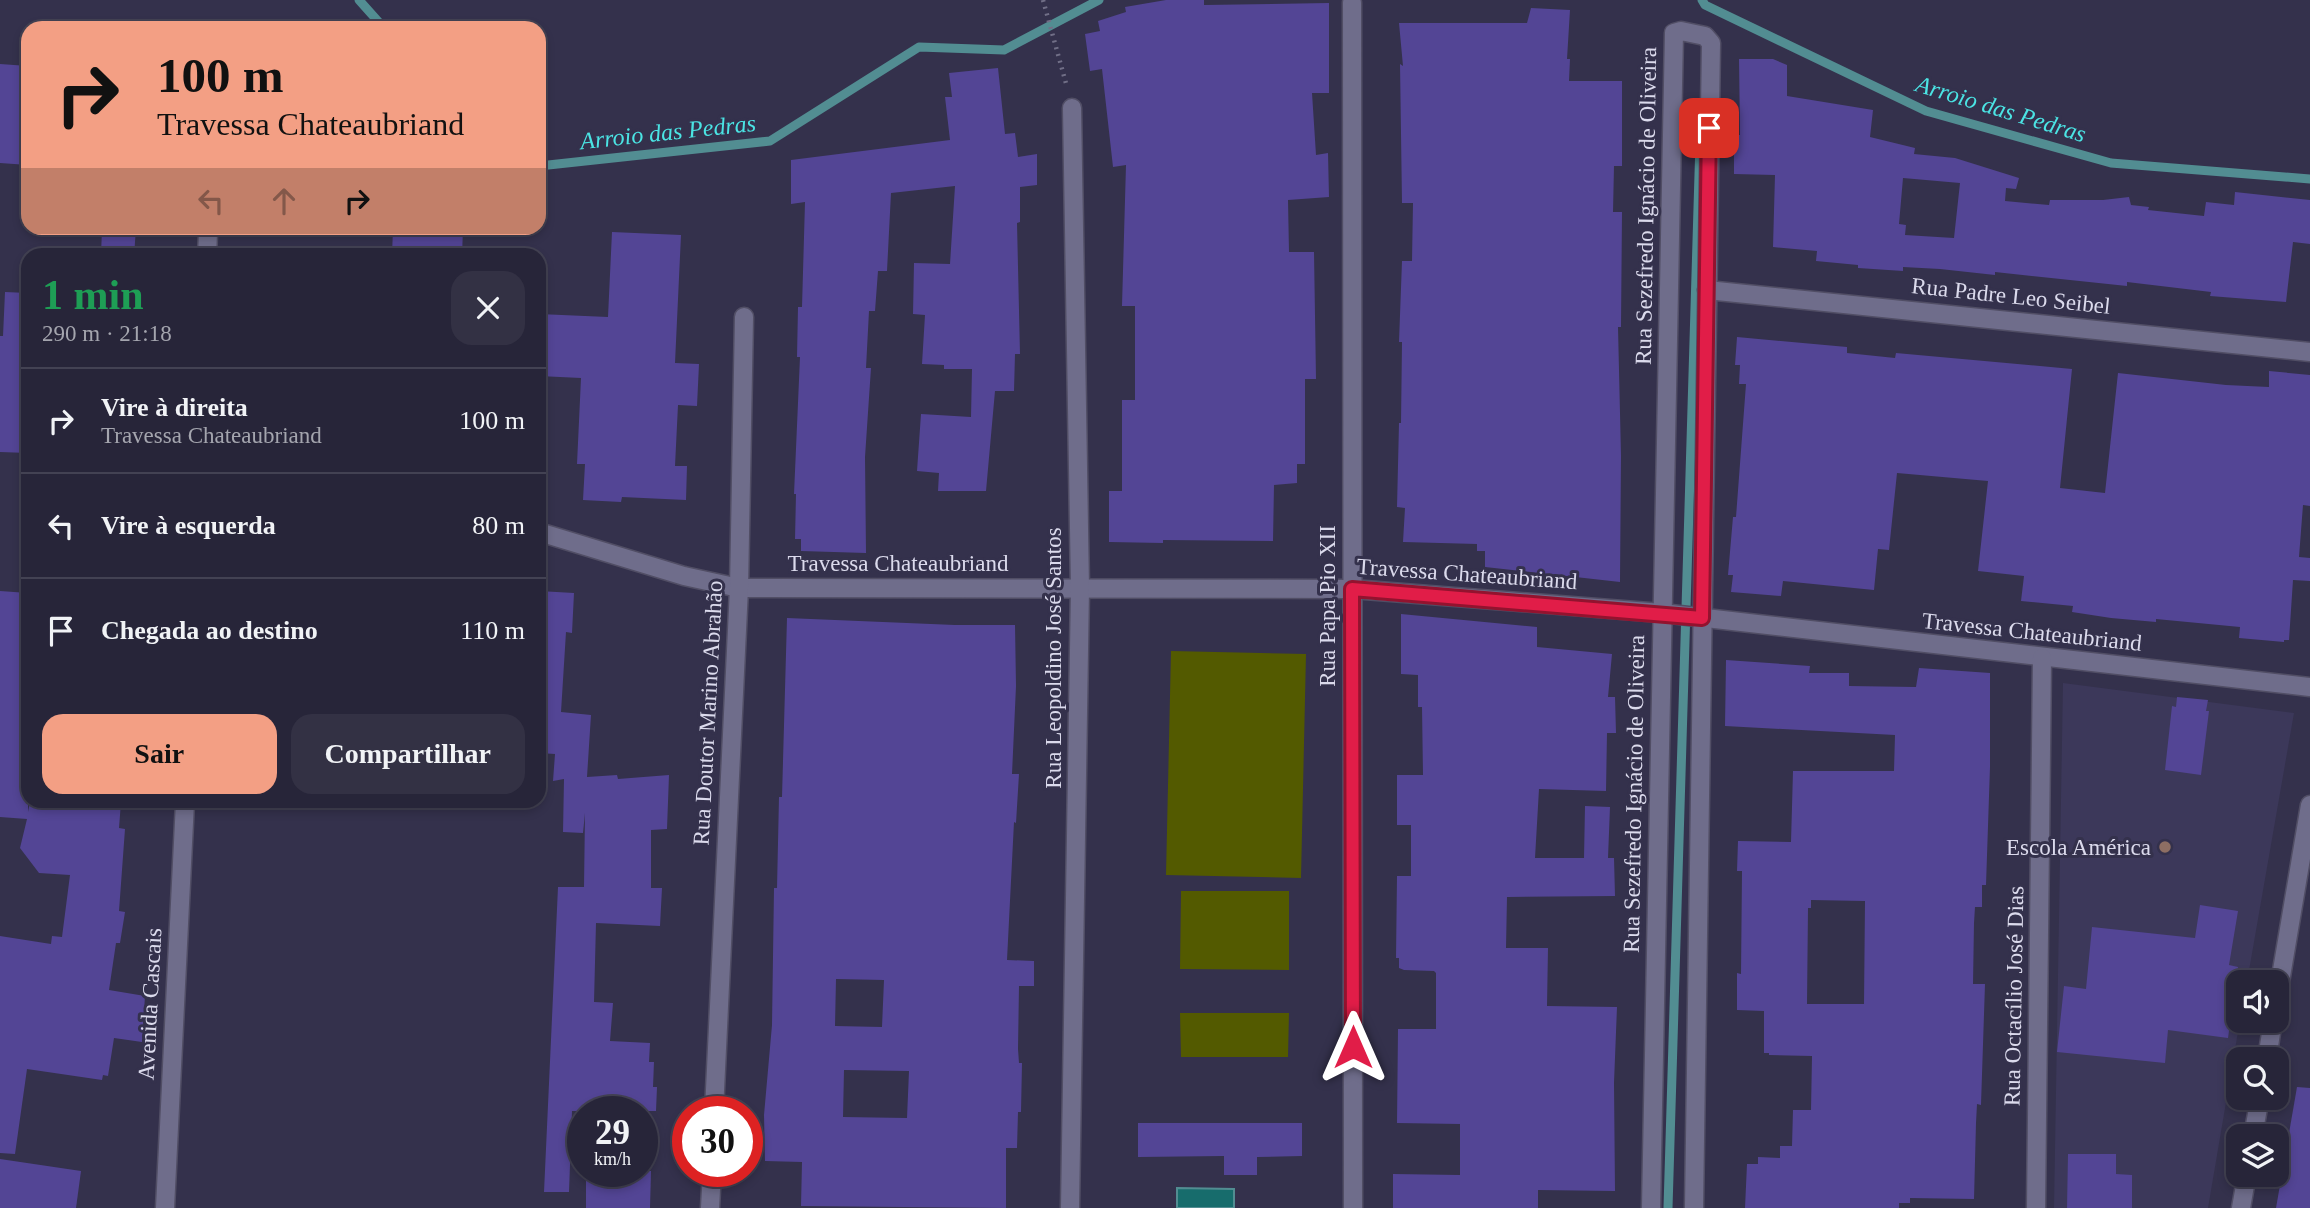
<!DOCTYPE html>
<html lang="pt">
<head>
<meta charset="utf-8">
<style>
	body { margin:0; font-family:Georgia,serif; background:#333144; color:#f1f3f6; height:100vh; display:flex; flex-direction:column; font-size:26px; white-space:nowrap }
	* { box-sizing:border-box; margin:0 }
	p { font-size:23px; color:#a4a5ae }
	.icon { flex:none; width:38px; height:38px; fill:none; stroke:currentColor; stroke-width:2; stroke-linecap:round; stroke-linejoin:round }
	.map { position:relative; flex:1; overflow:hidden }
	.panel { position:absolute; left:21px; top:248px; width:525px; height:560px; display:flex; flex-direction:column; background:#272539; border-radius:21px; box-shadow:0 4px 10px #0003,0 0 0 2px #434253 }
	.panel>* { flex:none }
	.top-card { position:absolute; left:21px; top:21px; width:525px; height:214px; border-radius:21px; box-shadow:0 4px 10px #0003,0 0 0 2px #434253; background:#f39f84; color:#111; overflow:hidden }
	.tools { position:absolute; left:2226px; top:970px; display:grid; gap:14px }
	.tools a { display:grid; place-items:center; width:63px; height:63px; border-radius:14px; background:#272539; box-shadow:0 4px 10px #0003,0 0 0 2px #434253; font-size:35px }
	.speed { position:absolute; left:567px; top:1096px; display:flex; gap:14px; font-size:35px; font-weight:700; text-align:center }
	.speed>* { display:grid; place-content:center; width:91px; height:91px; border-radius:50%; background:#272539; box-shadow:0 4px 10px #0003,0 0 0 2px #434253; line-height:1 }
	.speed small { font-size:18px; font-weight:400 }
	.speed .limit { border:10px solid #d22; background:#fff; color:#111 }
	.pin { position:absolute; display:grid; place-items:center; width:60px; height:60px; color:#fff; margin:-30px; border-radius:14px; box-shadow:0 4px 10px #0006 }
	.me { position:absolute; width:77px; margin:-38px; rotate:0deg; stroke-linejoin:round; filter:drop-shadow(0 0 5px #0008) }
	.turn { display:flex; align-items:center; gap:24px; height:147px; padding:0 21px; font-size:32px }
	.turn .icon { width:91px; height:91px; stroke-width:2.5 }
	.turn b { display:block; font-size:49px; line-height:60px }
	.lanes { display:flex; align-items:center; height:66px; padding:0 21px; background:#0003; justify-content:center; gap:35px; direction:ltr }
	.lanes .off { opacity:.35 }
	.round { display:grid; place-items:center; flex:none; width:74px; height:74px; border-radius:21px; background:#333144 }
	.headline { display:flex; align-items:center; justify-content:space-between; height:119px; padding:0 21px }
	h1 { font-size:42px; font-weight:700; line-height:52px; color:#1e9e55 }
	.action { display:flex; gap:14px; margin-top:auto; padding:14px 21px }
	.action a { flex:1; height:80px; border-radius:21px; background:#f39f84; color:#111; font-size:28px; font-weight:700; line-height:80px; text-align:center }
	.action a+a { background:#333144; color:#f1f3f6 }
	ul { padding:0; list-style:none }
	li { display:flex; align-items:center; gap:21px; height:105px; padding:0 21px; border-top:2px solid #434253 }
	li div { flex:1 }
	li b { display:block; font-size:26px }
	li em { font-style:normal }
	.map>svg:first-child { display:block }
</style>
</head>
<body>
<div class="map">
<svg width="2310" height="1208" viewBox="0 0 2310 1208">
	<rect width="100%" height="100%" fill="#34314c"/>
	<polygon fill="#3c385a" points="2063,683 2294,713 2247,982 2238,982 2238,1020 2240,1020 2208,1208 2054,1208"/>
	<g fill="#535a00">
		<polygon points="1171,651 1306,654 1301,878 1166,875"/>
		<polygon points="1181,891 1289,891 1289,970 1180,969"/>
		<polygon points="1180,1013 1289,1013 1288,1057 1181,1057"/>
	</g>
	<polygon fill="#176c6c" stroke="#528d92" stroke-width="2" points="1177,1188 1234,1189 1234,1208 1177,1208"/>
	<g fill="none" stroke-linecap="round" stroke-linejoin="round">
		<g stroke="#528d92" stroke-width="9">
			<polyline points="359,0 384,28"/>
			<polyline points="1702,0 1705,5 1926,111 2111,163 2310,179"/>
			<polyline points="539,166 770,141 919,47 1004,50 1099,0"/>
			<polyline points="1668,1208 1701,108"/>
		</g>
	</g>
	<g fill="#534595" fill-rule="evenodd">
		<polygon points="1166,0 1204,0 1204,5 1329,3 1329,93 1312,93 1316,155 1328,153 1329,197 1288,200 1289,252 1314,252 1316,379 1305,379 1305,464 1297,464 1297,483 1274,485 1273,541 1163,540 1163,543 1109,542 1109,491 1122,491 1122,400 1135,400 1135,306 1122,306 1126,165 1113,167 1102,69 1090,71 1085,34 1100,31 1098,21 1126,12 1125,7"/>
		<polygon points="1531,8 1570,10 1567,59 1570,59 1569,81 1622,81 1622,166 1614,166 1613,212 1622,212 1621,327 1618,327 1621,456 1620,582 1485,567 1485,551 1477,551 1477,544 1403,542 1405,508 1397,507 1399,423 1401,423 1402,342 1399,342 1402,261 1412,261 1413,203 1402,203 1400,64 1403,66 1399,23 1527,23"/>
		<path d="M1739 59H1773L1787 65V96L1873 110 1870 137 1915 148 1914 154 1955 158 2019 178 2016 189 2006 188 2005 201 2049 205 2050 200H2103L2129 197 2131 205 2149 207 2148 210 2204 216 2206 202 2234 205 2235 192 2310 200V244L2293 242 2286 302 2210 296 2211 292 2127 282V286L1995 272V275L1940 269 1903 267V271L1858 268V265L1816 261 1817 251 1773 247 1775 175 1734 174V135H1740ZM1903 178 1960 183 1954 238 1905 235 1906 225 1899 224Z"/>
		<polygon points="0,64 28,66 28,165 0,163"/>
		<polygon points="998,68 1005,134 1015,133 1018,157 1037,154 1037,185 1020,187 1020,222 1017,223 1020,354 1015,354 1014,391 995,391 986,491 938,491 939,473 917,471 921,414 971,417 972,369 944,369 944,365 922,364 925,315 913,314 914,263 950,264 955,186 891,193 887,271 878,271 875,311 869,311 866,368 871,368 865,457 866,553 801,551 801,539 795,539 796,494 794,494 800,357 797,357 798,307 802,307 805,202 791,204 791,160 950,140 945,97 952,97 949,73"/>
		<polygon points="102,228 136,228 134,256 101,256"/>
		<polygon points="393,228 463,228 462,256 392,256"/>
		<polygon points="612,232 681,235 675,363 699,364 697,406 678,405 675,466 687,466 686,500 622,497 621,502 583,500 585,464 577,464 581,378 539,376 539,314 608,317"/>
		<polygon points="5,292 28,293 28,453 0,452 0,336 3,336"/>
		<polygon points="1737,337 1847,347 1847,353 1895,358 1896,353 2072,369 2060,488 2105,493 2118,373 2226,385 2269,387 2269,371 2310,375 2310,506 2303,505 2299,557 2310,558 2310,581 2293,580 2289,640 2284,640 2284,642 2239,638 2240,627 2156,619 2156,622 2111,618 2072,612 2073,606 2021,601 2024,576 1978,571 1988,481 1897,473 1889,550 1878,549 1874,590 1783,581 1781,596 1731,592 1733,575 1728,575 1733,517 1736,517 1746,384 1739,384 1740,365 1735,365"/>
		<polygon points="0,591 28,593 28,812 30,802 121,802 119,828 125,829 119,911 125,912 120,943 116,943 109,990 145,996 142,1042 114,1038 108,1076 103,1075 102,1080 27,1069 15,1154 0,1153 0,936 51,944 52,936 62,937 70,875 39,873 20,848 27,819 0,817"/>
		<polygon points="539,591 574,593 572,633 566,632 561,712 591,715 587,777 617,775 618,779 669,775 667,829 651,830 651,888 662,888 660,926 596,923 594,1002 613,1003 610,1041 650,1043 649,1062 654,1062 653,1087 657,1087 656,1111 572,1111 569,1192 544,1192 558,887 584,887 585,813 583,833 563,832 564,779 553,781 555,754 539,753"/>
		<polygon points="1401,614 1537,627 1537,647 1612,654 1608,697 1615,697 1616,733 1607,733 1606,791 1539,789 1535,858 1584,858 1585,806 1610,807 1608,858 1614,858 1615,896 1507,897 1506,948 1548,948 1547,1006 1617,1007 1614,1083 1615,1191 1538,1190 1538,1208 1393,1208 1393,1174 1460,1175 1460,1124 1397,1123 1398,1029 1436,1029 1436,973 1434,971 1404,970 1399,968 1399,958 1396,958 1397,876 1411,876 1411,825 1397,825 1397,775 1423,775 1422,707 1418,707 1418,675 1401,674"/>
		<path d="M787 618 955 625H1015L1016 686 1012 774H1019L1016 823 1014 822 1007 960 1034 961V986H1019L1018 1049 1019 1063H1022L1021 1112H1018L1017 1148H1006V1208L801 1206 802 1162 765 1161 764 1115 772 1025 774 888H777L779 797H782ZM836 979 884 980 882 1027 835 1026ZM844 1070 909 1071 907 1118 843 1117Z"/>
		<path d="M1726 660 1810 666 1809 673H1849V686L1916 687 1919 668 1990 673V767L1986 885H1982V907H1975L1974 923 1973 984H1985L1981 1105 1977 1104 1976 1123 1974 1199 1910 1198V1203H1899V1208H1745L1747 1164H1758V1157L1780 1158V1146H1792L1793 1110H1811L1812 1056 1769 1055V1053H1764V1011L1737 1010V973L1741 974 1742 871H1737L1738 841 1791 842 1793 771H1894L1895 735 1725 726ZM1811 900 1865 901 1864 1004H1807L1808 908H1811Z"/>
		<polygon points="2177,697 2208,700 2206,711 2209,711 2201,775 2165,770 2172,706 2176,707"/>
		<polygon points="2200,905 2238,911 2229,965 2238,967 2228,1038 2168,1030 2165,1063 2057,1052 2064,986 2086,989 2092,927 2195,938"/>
		<polygon points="2297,1087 2310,1088 2310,1208 2276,1208"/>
		<polygon points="1138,1123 1302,1123 1302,1156 1257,1157 1257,1175 1224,1175 1224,1156 1138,1157"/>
		<polygon points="2068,1154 2116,1154 2116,1174 2132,1175 2132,1208 2067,1208"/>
		<polygon points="0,1159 81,1171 76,1208 0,1208"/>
		<polygon points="586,1171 651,1171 650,1208 586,1208"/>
	</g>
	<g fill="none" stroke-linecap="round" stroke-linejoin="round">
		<defs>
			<g id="minor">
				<polyline points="1352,3 1353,1208"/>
				<polyline points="207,256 208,233"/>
				<polyline points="1707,290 2310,352"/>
				<polyline points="539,532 684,576 739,588 1352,589 1662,613 2310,687"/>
				<polyline points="2277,1000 2310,805"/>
				<polyline points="2267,1059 2273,1020"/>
				<polyline points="714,1111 739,588 744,317"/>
				<polyline points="2253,1136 2260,1097"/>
				<polyline points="165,1208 185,802"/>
				<polyline points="710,1208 712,1171"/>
				<polyline points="1070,1208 1080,588 1072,108"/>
				<polyline points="1651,1208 1674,33 1681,31 1705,36 1711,43 1694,1208"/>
				<polyline points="2036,1208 2042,658"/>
				<polyline points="2241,1208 2247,1174"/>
			</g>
		</defs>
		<use href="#minor" stroke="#514e65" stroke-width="21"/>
		<polyline stroke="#716f87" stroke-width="4.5" stroke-dasharray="2 5" stroke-linecap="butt" points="1043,0 1067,87"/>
		<use href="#minor" stroke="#6f6d8b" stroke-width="18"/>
	</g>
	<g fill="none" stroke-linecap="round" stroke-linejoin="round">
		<defs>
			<polyline id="route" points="1353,1047 1352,589 1702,618 1709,128"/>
		</defs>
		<use href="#route" stroke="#92132f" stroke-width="18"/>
		<use href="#route" stroke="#e11d48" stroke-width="12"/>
	</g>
	<circle fill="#8d6e63" stroke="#34314c" stroke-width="2.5" cx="2165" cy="847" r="7"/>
	<g text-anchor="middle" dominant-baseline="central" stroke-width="6" stroke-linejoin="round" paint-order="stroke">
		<g font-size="23" fill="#dbdaec" stroke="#34314c">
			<text transform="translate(1646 206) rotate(-89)">Rua Sezefredo Ignácio de Oliveira</text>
			<text transform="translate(2011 296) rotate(6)">Rua Padre Leo Seibel</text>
			<text x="898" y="563">Travessa Chateaubriand</text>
			<text transform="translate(1467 574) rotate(4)">Travessa Chateaubriand</text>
			<text transform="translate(1327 606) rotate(-90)">Rua Papa Pio XII</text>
			<text transform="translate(2032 632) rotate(6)">Travessa Chateaubriand</text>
			<text transform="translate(1053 658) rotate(-90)">Rua Leopoldino José Santos</text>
			<text transform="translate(708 713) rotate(-87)">Rua Doutor Marino Abrahão</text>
			<text transform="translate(1634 794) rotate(-89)">Rua Sezefredo Ignácio de Oliveira</text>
			<text transform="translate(2014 996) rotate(-89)">Rua Octacílio José Dias</text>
			<text transform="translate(150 1004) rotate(-87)">Avenida Cascais</text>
		</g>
		<g font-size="23" fill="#dbdaec" stroke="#34314c" text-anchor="end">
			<text x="2151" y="847">Escola América</text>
		</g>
		<g font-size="24" font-style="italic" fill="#4be4e4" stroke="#34314c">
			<text transform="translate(2001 109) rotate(17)">Arroio das Pedras</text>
			<text transform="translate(668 132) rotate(-6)">Arroio das Pedras</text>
		</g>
	</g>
</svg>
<div class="tools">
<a><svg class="icon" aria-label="sound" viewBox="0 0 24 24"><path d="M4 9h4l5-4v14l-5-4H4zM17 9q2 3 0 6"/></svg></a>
<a><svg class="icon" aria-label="search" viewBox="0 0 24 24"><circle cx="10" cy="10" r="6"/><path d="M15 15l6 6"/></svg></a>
<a><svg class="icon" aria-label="layers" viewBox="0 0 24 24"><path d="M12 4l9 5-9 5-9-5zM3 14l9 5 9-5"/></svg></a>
</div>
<div class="speed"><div>29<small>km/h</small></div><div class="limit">30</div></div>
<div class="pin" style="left:1709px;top:128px;background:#d93025"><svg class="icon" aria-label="arrive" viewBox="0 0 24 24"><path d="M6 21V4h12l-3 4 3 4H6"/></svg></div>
<svg class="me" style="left:1353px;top:1047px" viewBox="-20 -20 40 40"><path d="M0-17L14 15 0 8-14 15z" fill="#e11d48" stroke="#fff" stroke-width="4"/></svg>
<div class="top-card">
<div class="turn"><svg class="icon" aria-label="right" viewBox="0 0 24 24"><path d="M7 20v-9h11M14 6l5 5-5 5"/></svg><div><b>100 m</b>Travessa Chateaubriand</div></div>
<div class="lanes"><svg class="icon off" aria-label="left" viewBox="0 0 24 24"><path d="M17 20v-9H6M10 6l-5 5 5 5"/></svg><svg class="icon off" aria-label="ahead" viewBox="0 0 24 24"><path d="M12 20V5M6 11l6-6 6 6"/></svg><svg class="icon" aria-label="right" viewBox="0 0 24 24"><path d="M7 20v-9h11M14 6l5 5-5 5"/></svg></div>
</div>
<section class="panel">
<div class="headline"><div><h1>1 min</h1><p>290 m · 21:18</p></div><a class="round"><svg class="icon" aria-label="close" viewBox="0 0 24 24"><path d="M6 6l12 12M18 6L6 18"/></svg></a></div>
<ul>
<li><svg class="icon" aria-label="right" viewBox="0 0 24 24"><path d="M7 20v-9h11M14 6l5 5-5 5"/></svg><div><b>Vire à direita</b><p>Travessa Chateaubriand</p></div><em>100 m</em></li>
<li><svg class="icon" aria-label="left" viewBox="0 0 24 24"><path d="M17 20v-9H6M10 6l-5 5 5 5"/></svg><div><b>Vire à esquerda</b></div><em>80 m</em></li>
<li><svg class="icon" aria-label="arrive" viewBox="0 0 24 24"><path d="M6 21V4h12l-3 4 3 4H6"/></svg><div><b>Chegada ao destino</b></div><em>110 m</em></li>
</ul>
<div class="action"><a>Sair</a><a>Compartilhar</a></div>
</section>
</div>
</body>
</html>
